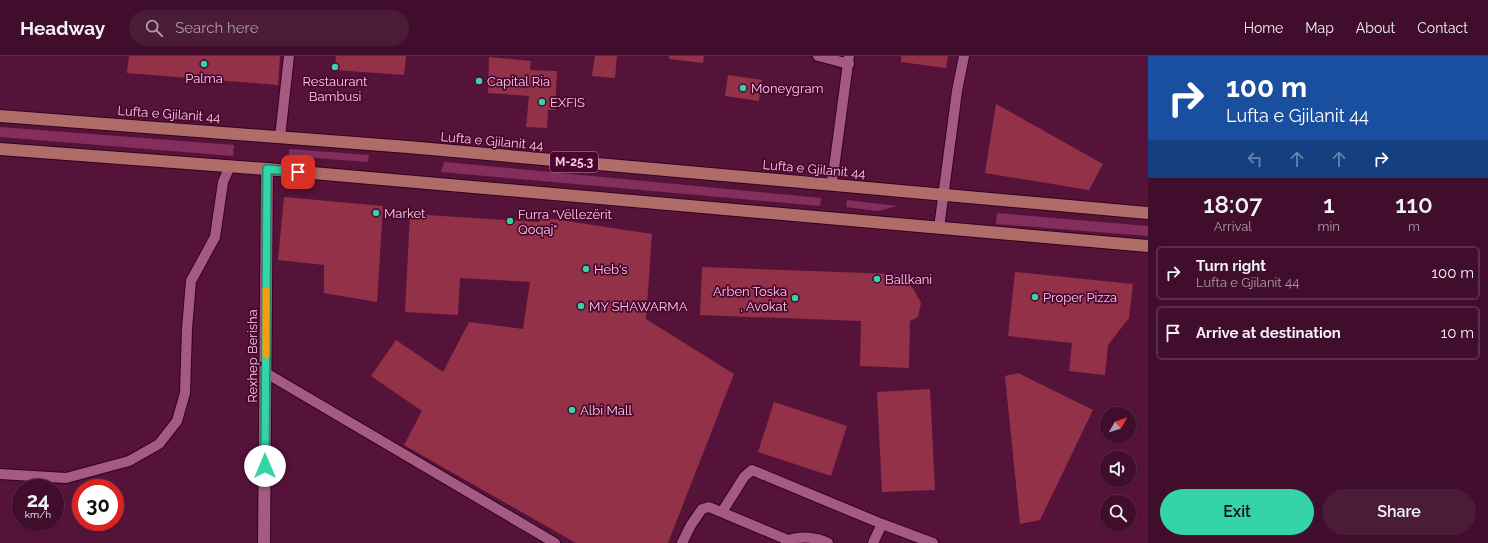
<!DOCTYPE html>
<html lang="en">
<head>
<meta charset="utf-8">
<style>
	body { margin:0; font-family:Raleway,sans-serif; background:#4b1c38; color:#f1f3f6; height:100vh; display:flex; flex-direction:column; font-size:15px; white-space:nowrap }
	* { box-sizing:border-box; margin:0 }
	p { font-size:13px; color:#ae9ca9 }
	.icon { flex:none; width:22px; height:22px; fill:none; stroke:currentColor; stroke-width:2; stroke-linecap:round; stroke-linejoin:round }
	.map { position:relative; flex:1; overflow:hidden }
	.drawer { display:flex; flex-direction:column; background:#400e2c; width:340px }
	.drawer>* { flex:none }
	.top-card { background:#1a4fa0; color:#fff; overflow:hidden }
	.needle { width:26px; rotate:51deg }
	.buttons { position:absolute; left:1100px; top:351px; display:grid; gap:8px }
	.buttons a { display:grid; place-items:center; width:36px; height:36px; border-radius:50%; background:#400e2c; box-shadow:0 1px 3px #0004,0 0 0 1px #592e48; font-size:20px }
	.speed { position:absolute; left:12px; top:423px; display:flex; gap:8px; font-size:20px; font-weight:700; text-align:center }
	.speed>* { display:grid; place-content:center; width:52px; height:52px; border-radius:50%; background:#400e2c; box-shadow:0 1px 3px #0004,0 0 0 1px #592e48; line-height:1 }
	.speed small { font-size:10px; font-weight:400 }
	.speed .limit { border:6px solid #d22; background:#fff; color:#111 }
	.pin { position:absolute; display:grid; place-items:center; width:34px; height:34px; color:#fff; margin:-17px; border-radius:8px; box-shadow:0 2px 6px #0006 }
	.me { position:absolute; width:44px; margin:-22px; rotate:0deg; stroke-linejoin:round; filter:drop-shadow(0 0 3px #0008) }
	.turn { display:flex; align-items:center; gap:14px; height:84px; padding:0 12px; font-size:18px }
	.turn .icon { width:52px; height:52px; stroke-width:2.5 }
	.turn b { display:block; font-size:28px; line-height:34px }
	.lanes { display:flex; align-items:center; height:38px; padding:0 12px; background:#0003; justify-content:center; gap:20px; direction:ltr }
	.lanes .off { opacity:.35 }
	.eta { display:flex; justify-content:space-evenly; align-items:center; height:68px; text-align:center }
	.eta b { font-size:24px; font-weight:600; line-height:28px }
	.cta { display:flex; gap:8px; margin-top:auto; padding:8px 12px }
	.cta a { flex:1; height:46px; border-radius:24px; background:#34d4a8; color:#111; font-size:16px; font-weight:600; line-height:46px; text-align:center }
	.cta a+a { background:#4b1c38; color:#f1f3f6 }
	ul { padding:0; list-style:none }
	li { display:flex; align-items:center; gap:12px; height:54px; margin:0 8px 6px; padding:0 4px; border:2px solid #592e48; border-radius:6px }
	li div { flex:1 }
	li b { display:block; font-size:15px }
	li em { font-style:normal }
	header { display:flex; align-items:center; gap:24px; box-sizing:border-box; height:56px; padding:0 20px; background:#400e2c; border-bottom:1px solid #592e48 }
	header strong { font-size:19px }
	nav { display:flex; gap:22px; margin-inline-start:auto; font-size:14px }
	.search { width:280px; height:36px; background:#4b1c38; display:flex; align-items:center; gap:10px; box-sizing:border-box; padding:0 14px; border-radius:22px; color:#ae9ca9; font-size:15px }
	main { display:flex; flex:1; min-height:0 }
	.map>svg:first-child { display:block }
</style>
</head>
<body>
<header>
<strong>Headway</strong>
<div class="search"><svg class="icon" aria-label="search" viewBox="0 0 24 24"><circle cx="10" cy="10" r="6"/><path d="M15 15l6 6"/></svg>Search here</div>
<nav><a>Home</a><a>Map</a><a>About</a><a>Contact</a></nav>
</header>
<main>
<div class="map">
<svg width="1148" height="487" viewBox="0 0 1148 487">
	<rect width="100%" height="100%" fill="#56133a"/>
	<g fill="#842e5e">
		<polygon points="0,71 234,89 233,100 0,81"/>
		<polygon points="289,93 369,99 368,106 289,100"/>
		<polygon points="444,106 821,142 820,150 441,116"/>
		<polygon points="847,144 897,150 878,155 846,151"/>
		<polygon points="997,157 1148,170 1148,180 996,168"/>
	</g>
	<g fill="#933149">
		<polygon points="129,0 280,0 278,29 127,17"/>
		<polygon points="336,0 406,0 404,19 335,14"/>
		<polygon points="595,0 617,0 615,22 592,20"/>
		<polygon points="669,0 704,0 703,7 669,3"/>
		<polygon points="901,0 948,0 946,12 901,6"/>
		<polygon points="489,1 531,5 530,14 557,15 555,54 548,54 547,72 526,71 529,40 488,37"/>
		<polygon points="728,19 762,24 759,45 725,40"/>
		<polygon points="996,48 1103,108 1089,134 985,117"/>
		<polygon points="284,141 383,150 377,246 324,237 324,209 278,204"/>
		<polygon points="410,158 539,166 540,161 652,178 646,263 734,318 668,487 576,487 404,389 422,355 371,320 396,284 443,316 469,266 523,273 530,226 460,222 458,259 405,256"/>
		<polygon points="702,211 894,218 905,223 914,234 921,247 918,261 910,265 909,312 860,310 861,265 700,259"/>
		<polygon points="1015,216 1133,228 1129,262 1108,289 1105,319 1069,315 1072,287 1008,280"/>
		<polygon points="1018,317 1093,354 1040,464 1020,468 1005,320"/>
		<polygon points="930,333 935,434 882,436 877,336"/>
		<polygon points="774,346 847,370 831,420 758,396"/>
	</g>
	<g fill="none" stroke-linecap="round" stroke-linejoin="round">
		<defs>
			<g id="service">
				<polyline points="818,0 849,8"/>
				<polyline points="280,81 289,0"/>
				<polyline points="831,129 834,112 849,0"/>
				<polyline points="939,172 957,35 964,0"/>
				<polyline points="266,317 555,487"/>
				<polyline points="0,418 66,422 129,405 159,388 177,365 185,337 187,273 191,225 215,181 223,126 230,110"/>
				<polyline points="722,456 744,421 752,414 882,468 933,487"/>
				<polyline points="682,487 691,469 702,453 709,451 788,484"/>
				<path d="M786 487 788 484C801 480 816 481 828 487"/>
				<polyline points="873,487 882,468"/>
			</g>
			<polyline id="minor" points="264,487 267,113"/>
			<g id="primary">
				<polyline points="0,60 408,91 1148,157"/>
				<polyline points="0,93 267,113 1148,190"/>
			</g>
		</defs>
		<use href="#service" stroke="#330220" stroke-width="12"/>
		<use href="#minor" stroke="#330220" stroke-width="14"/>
		<use href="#primary" stroke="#330220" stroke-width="14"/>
		<use href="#service" stroke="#a55b81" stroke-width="10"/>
		<use href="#minor" stroke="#a55b81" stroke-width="12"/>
		<use href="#primary" stroke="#b06c67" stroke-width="12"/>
	</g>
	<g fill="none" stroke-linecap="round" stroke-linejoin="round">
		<defs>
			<polyline id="route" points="265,410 267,113 298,116"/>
		</defs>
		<use href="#route" stroke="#228a6d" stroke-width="10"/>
		<use href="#route" stroke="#34d4a8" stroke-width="7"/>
		<polyline stroke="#f59e0b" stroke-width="7" points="266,299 266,234"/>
	</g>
	<g fill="#34d4a8" stroke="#4a0630" stroke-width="1.5">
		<circle cx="204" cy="8" r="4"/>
		<circle cx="335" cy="11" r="4"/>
		<circle cx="479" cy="25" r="4"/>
		<circle cx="743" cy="32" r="4"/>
		<circle cx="542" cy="46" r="4"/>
		<circle cx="376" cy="157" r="4"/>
		<circle cx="510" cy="165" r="4"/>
		<circle cx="586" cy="213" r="4"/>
		<circle cx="877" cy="223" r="4"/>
		<circle cx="1035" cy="241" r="4"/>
		<circle cx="795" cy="242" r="4"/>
		<circle cx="581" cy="250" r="4"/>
		<circle cx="572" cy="354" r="4"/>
	</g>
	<g text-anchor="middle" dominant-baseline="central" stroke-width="3.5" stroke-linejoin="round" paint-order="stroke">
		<rect fill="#4a0630" stroke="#c290aa" stroke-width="1" x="550" y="96" width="48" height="20" rx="3"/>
		<g font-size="12" font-weight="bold" fill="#f5cbde">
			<text x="574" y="106">M-25.3</text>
		</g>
		<g font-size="13" fill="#f5cbde" stroke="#4a0630" text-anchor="start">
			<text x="204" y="22" text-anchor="middle">Palma</text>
			<text x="335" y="25" text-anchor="middle">Restaurant<tspan x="335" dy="15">Bambusi</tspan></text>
			<text x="487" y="25">Capital Ria</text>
			<text x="751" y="32">Moneygram</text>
			<text x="550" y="46">EXFIS</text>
			<text x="384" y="157">Market</text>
			<text x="518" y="158">Furra "Vëllezërit<tspan x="518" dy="15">Qoqaj"</tspan></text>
			<text x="594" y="213">Heb's</text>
			<text x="885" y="223">Ballkani</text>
			<text x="787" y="235" text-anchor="end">Arben Toska<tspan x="787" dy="15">, Avokat</tspan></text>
			<text x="1043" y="241">Proper Pizza</text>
			<text x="589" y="250">MY SHAWARMA</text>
			<text x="580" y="354">Albi Mall</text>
		</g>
		<g font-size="13" fill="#f5cbde" stroke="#4a0630">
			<text transform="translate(169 58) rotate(4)">Lufta e Gjilanit 44</text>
			<text transform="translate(492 85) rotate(5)">Lufta e Gjilanit 44</text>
			<text transform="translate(814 113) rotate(5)">Lufta e Gjilanit 44</text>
			<text transform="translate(252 300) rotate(-90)">Rexhep Berisha</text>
		</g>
	</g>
</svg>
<div class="buttons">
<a><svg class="needle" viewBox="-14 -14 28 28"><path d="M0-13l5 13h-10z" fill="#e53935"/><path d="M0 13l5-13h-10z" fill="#ae9ca9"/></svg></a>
<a><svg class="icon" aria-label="sound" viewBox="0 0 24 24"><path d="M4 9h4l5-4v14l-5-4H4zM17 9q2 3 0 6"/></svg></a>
<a><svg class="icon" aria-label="search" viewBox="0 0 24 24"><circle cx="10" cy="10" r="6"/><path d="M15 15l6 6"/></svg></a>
</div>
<div class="speed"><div>24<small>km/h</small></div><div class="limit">30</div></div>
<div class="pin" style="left:298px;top:116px;background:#d93025"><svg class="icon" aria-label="arrive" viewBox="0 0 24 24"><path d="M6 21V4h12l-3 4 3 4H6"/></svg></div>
<svg class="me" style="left:265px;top:410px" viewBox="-20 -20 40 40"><circle r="19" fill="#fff"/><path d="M0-13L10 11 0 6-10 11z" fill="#34d4a8"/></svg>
</div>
<section class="drawer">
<div class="top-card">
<div class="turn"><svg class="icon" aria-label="right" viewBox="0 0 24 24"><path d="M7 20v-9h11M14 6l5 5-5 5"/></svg><div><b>100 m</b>Lufta e Gjilanit 44</div></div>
<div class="lanes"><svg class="icon off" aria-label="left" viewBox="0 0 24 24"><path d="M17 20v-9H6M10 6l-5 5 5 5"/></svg><svg class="icon off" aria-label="ahead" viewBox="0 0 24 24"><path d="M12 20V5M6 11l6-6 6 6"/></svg><svg class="icon off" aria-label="ahead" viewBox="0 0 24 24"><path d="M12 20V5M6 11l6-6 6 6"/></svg><svg class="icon" aria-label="right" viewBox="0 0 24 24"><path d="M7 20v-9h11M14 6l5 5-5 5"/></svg></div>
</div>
<div class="eta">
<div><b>18:07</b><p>Arrival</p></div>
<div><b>1</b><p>min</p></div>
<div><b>110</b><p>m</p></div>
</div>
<ul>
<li><svg class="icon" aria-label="right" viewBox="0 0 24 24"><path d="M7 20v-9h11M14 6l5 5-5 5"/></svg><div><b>Turn right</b><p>Lufta e Gjilanit 44</p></div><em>100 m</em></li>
<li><svg class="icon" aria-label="arrive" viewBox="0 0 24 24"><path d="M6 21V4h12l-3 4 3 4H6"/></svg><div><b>Arrive at destination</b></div><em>10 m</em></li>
</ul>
<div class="cta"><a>Exit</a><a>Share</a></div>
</section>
</main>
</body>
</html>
